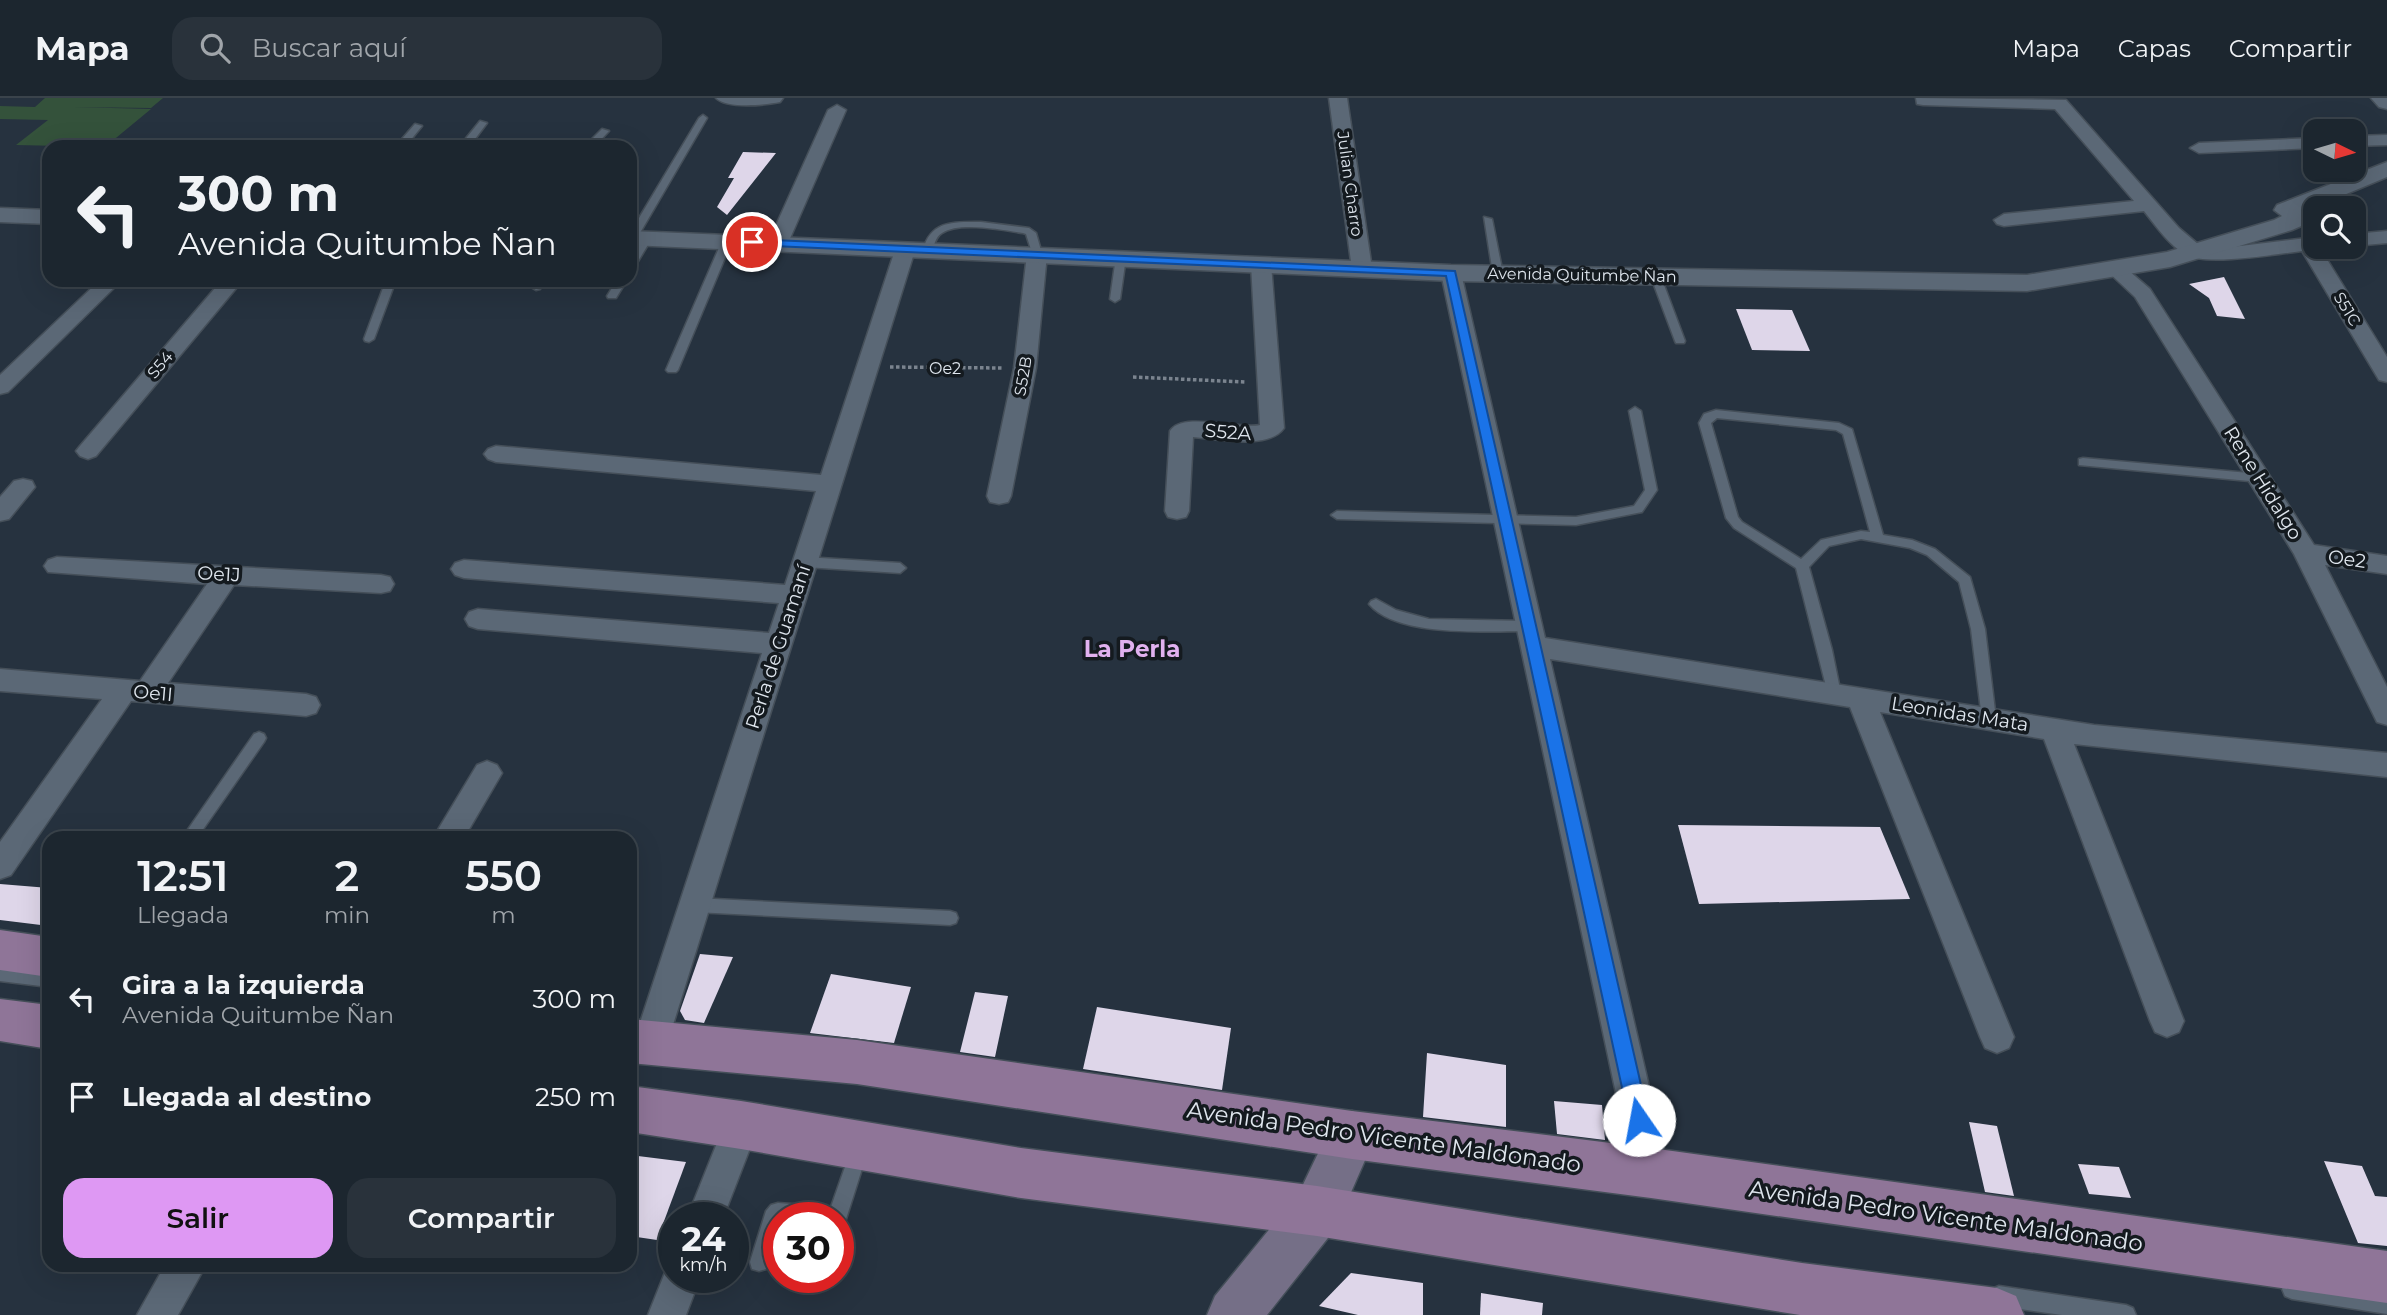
<!DOCTYPE html>
<html lang="es">
<head>
<meta charset="utf-8">
<style>
	body { margin:0; font-family:Montserrat,sans-serif; background:#29323b; color:#f1f3f6; height:100vh; display:flex; flex-direction:column; font-size:26px; white-space:nowrap }
	* { box-sizing:border-box; margin:0 }
	p { font-size:23px; color:#a0a5aa }
	.icon { flex:none; width:38px; height:38px; fill:none; stroke:currentColor; stroke-width:2; stroke-linecap:round; stroke-linejoin:round }
	.map { position:relative; flex:1; overflow:hidden }
	.details { position:absolute; left:42px; top:733px; width:595px; height:441px; display:flex; flex-direction:column; background:#1c262f; border-radius:21px; box-shadow:0 7px 28px #0002,0 0 0 2px #3a434b }
	.details>* { flex:none }
	.banner { position:absolute; left:42px; top:42px; width:595px; height:147px; border-radius:21px; box-shadow:0 7px 28px #0002,0 0 0 2px #3a434b; background:#1c262f; color:#f1f3f6; overflow:hidden }
	.needle { width:46px; rotate:95deg }
	.controls { position:absolute; left:2303px; top:21px; display:grid; gap:14px }
	.controls a { display:grid; place-items:center; width:63px; height:63px; border-radius:14px; background:#1c262f; box-shadow:0 7px 28px #0002,0 0 0 2px #3a434b; font-size:35px }
	.speed { position:absolute; left:658px; top:1104px; display:flex; gap:14px; font-size:35px; font-weight:700; text-align:center }
	.speed>* { display:grid; place-content:center; width:91px; height:91px; border-radius:50%; background:#1c262f; box-shadow:0 7px 28px #0002,0 0 0 2px #3a434b; line-height:1 }
	.speed small { font-size:18px; font-weight:400 }
	.speed .limit { border:10px solid #d22; background:#fff; color:#111 }
	.pin { position:absolute; display:grid; place-items:center; width:60px; height:60px; color:#fff; margin:-30px; border:4px solid #fff; border-radius:50%; box-shadow:0 2px 7px #0007 }
	.me { position:absolute; width:77px; margin:-38px; rotate:348deg; stroke-linejoin:round; filter:drop-shadow(0 0 5px #0008) }
	.turn { display:flex; align-items:center; gap:24px; height:147px; padding:0 21px; font-size:32px }
	.turn .icon { width:91px; height:91px; stroke-width:2.5 }
	.turn b { display:block; font-size:49px; line-height:60px }
	.eta { display:flex; justify-content:space-evenly; align-items:center; height:119px; text-align:center }
	.eta b { font-size:42px; font-weight:600; line-height:49px }
	.cta { display:flex; gap:14px; margin-top:auto; padding:14px 21px }
	.cta a { flex:1; height:80px; border-radius:21px; background:#de98f3; color:#111; font-size:28px; font-weight:600; line-height:80px; text-align:center }
	.cta a+a { background:#29323b; color:#f1f3f6 }
	ul { padding:0; list-style:none }
	li { display:flex; align-items:center; gap:21px; height:98px; padding:0 21px }
	li div { flex:1 }
	li b { display:block; font-size:26px }
	li em { font-style:normal }
	header { display:flex; align-items:center; gap:42px; box-sizing:border-box; height:98px; padding:0 35px; background:#1c262f; border-bottom:2px solid #3a434b }
	header strong { font-size:33px }
	nav { display:flex; gap:38px; margin-inline-start:auto; font-size:24px }
	.search { width:490px; height:63px; background:#29323b; display:flex; align-items:center; gap:18px; box-sizing:border-box; padding:0 24px; border-radius:21px; color:#a0a5aa; font-size:26px }
	.map>svg:first-child { display:block }
</style>
</head>
<body>
<header>
<strong>Mapa</strong>
<div class="search"><svg class="icon" aria-label="search" viewBox="0 0 24 24"><circle cx="10" cy="10" r="6"/><path d="M15 15l6 6"/></svg>Buscar aquí</div>
<nav><a>Mapa</a><a>Capas</a><a>Compartir</a></nav>
</header>
<div class="map">
<svg width="2387" height="1217" viewBox="0 0 2387 1217">
	<rect width="100%" height="100%" fill="#26323f"/>
	<polygon fill="#34523b" points="45,0 163,0 151,10 73,9 151,11 105,49 16,47 48,22 0,21 0,8 35,9"/>
	<g fill="#ded6e9">
		<polygon points="743,54 776,55 727,117 717,109 734,80 728,80"/>
		<polygon points="2224,179 2245,221 2217,218 2209,200 2189,186"/>
		<polygon points="1736,211 1792,212 1810,253 1752,252"/>
		<polygon points="1678,727 1880,729 1910,801 1699,806"/>
		<polygon points="0,786 49,790 49,828 0,822"/>
		<polygon points="700,856 733,859 704,925 685,922 680,913"/>
		<polygon points="831,876 911,889 894,945 810,935"/>
		<polygon points="975,894 1008,898 995,959 960,954"/>
		<polygon points="1097,909 1231,930 1222,992 1083,971"/>
		<polygon points="1427,955 1506,967 1506,1029 1423,1019"/>
		<polygon points="1554,1003 1602,1007 1605,1042 1557,1036"/>
		<polygon points="1969,1024 1997,1028 2014,1098 1985,1094"/>
		<polygon points="630,1057 686,1064 657,1142 630,1138"/>
		<polygon points="2324,1063 2362,1068 2375,1098 2387,1099 2387,1148 2358,1145"/>
		<polygon points="2078,1066 2119,1069 2131,1100 2089,1096"/>
		<polygon points="1351,1175 1423,1185 1423,1217 1358,1217 1319,1208"/>
		<polygon points="1481,1195 1543,1205 1542,1217 1480,1217"/>
	</g>
	<g fill="none" stroke-linecap="round" stroke-linejoin="round">
		<defs>
			<g id="service">
				<polygon points="703,17 707,20 637,140 630,142 630,135 699,20"/>
				<polygon points="480,23 487,25 469,49 459,49"/>
				<polygon points="415,26 422,28 405,49 395,49"/>
				<polygon points="602,31 609,33 594,49 584,49"/>
				<polygon points="1484,119 1492,121 1503,176 1502,178 1493,176"/>
				<path d="M981 124 1029 130 1036 135 1042 156 1033 158 1026 136 1023 135C1003 132 959 123 942 135 935 139 934 148 932 154L923 152C931 122 954 124 981 124Z"/>
				<polygon points="643,138 652,140 634,170 630,171 630,160"/>
				<polygon points="727,140 732,143 678,272 676,274 668,274 666,272 722,143"/>
				<polygon points="1121,156 1126,159 1120,201 1115,204 1110,201 1116,159"/>
				<polygon points="1656,176 1661,179 1685,243 1684,245 1676,245 1675,243 1651,179"/>
				<polygon points="386,182 396,182 374,241 369,244 365,243 364,241"/>
				<polygon points="536,182 546,182 540,191 536,192 531,189"/>
				<polygon points="617,182 627,182 616,200 608,200 607,198"/>
				<polygon points="1635,309 1641,313 1657,392 1642,414 1576,427 1337,421 1331,417 1337,413 1576,419 1634,408 1645,392 1629,313"/>
				<path d="M1716 312 1839 325 1852 331 1883 437 1912 442 1935 451 1970 479 1985 531 1996 621 1994 625H1984L1982 621 1971 531 1959 484 1927 457 1910 450 1861 441 1829 448 1809 469 1832 552 1841 596 1839 600H1829L1796 470 1734 430 1726 420 1699 325 1704 316ZM1717 320 1836 332 1843 336 1870 434 1861 433 1821 442 1801 461 1742 424 1738 419 1711 325Z"/>
				<polygon points="2083,360 2260,376 2266,380 2260,384 2079,367 2079,361"/>
				<polygon points="805,459 900,465 906,470 900,475 805,469 799,464"/>
				<path d="M1376 501 1396 512 1429 521 1530 523 1537 528 1530 533C1490 533 1397 540 1369 506L1371 503Z"/>
				<polygon points="259,634 264,636 266,640 264,644 197,740 182,740 254,636"/>
				<polygon points="695,800 950,813 956,815 958,820 956,825 950,827 695,814 689,812 687,807 689,802"/>
				<polygon points="0,869 49,875 49,889 0,883"/>
				<polygon points="859,1043 865,1046 868,1052 846,1121 838,1125 838,1120 779,1120 779,1131 766,1171 759,1173 752,1171 750,1164 766,1113 771,1107 778,1105 831,1109 853,1046"/>
				<polygon points="2292,1181 2387,1196 2387,1216 2292,1201 2285,1198 2282,1191 2285,1184"/>
				<polygon points="1999,1188 2126,1207 2133,1210 2136,1217 2062,1217 1999,1208 1992,1205 1989,1198 1992,1191"/>
			</g>
			<g id="minor">
				<path d="M716 0H783L780 4C765 7 727 11 716 0Z"/>
				<polygon points="1329,0 1347,0 1372,171 1369,175 1355,175 1352,171"/>
				<path d="M1916 0 2066 2 2179 130 2199 147 2232 149 2315 139V149H2322L2320 150 2387 259V284L2379 282 2376 277 2302 153C2277 156 2207 168 2186 157 2169 147 2156 128 2144 113L2004 128 1997 126 1994 122 2004 116 2134 103 2055 11 1923 7 1917 6Z"/>
				<polygon points="837,7 846,12 788,145 785,149 771,149 768,145 828,12"/>
				<polygon points="2387,37 2387,47 2354,48 2354,38"/>
				<polygon points="2315,40 2315,50 2199,55 2190,50 2199,45"/>
				<polygon points="2387,133 2387,145 2354,148 2354,136"/>
				<polygon points="905,146 912,148 915,152 667,946 662,957 650,962 638,957 633,946 762,555 478,531 469,528 465,521 469,514 478,511 769,535 779,505 464,480 455,477 451,471 455,465 464,462 785,487 816,393 496,364 488,361 484,356 488,351 496,348 821,377 895,152 898,148"/>
				<polygon points="1037,150 1044,152 1047,156 1036,270 1011,398 1008,404 999,406 990,404 987,398 1014,270 1027,156 1030,152"/>
				<path d="M1261 160 1268 162 1271 166 1284 330C1269 352 1217 341 1193 339L1189 413 1186 419 1177 421 1168 419 1165 413 1170 333C1183 313 1238 332 1260 327L1251 166 1254 162Z"/>
				<polygon points="2114,164 2121,166 2150,191 2314,447 2387,458 2387,476 2325,467 2387,589 2387,627 2377,624 2294,456 2135,199 2104,170 2107,166"/>
				<polygon points="1451,169 1458,171 1461,175 1545,540 2094,627 2387,655 2387,679 2074,646 2184,923 2179,934 2167,939 2155,934 2150,923 2044,641 1880,614 2014,939 2009,950 1997,955 1985,950 1980,939 1850,609 1550,561 1669,1075 1664,1088 1651,1093 1638,1088 1633,1075 1441,175 1444,171"/>
				<polygon points="100,182 122,182 8,294 0,296 0,277"/>
				<polygon points="222,182 243,182 96,358 88,361 80,358 76,353 80,348"/>
				<polygon points="23,381 32,383 35,389 9,421 0,423 0,399 14,383"/>
				<polygon points="57,459 381,477 390,479 394,486 390,493 381,495 234,487 168,585 306,596 316,599 320,607 316,615 306,618 131,603 11,777 0,781 0,744 102,601 0,593 0,571 140,583 207,486 48,474 44,468 48,462"/>
				<polygon points="487,663 497,667 502,675 464,740 433,740 477,667"/>
				<polygon points="741,1010 753,1015 759,1027 723,1120 687,1120 729,1015"/>
				<polygon points="674,1164 674,1180 700,1180 686,1217 648,1217 668,1167"/>
				<polygon points="165,1167 206,1167 178,1217 137,1217"/>
			</g>
			<g id="tertiary">
				<polygon points="2371,0 2387,0 2387,11 2379,9"/>
				<polygon points="2387,64 2387,79 2320,107 2325,110 2315,110 2315,122 2292,132 2170,169 2027,193 1451,183 630,147 630,133 1451,167 2027,177 2167,154 2274,122 2282,118 2274,112 2277,107"/>
				<polygon points="0,110 49,112 49,126 0,124"/>
			</g>
			<polygon id="secondary" points="1352,1013 1369,1020 1376,1037 1335,1131 1267,1217 1207,1217 1215,1198 1299,1095 1335,1020"/>
			<g id="primary">
				<polygon points="0,832 49,839 49,879 0,872"/>
				<polygon points="0,901 49,907 49,951 0,943"/>
				<polygon points="630,921 857,942 1352,1013 1651,1050 2387,1153 2387,1205 1651,1100 1352,1061 857,986 630,965"/>
				<polygon points="630,988 741,1003 1021,1050 1317,1088 1802,1165 1997,1190 2016,1198 2024,1217 1800,1217 1317,1138 1021,1100 741,1051 630,1034"/>
			</g>
		</defs>
		<use href="#service" stroke="#454f59" stroke-width="3"/>
		<use href="#minor" stroke="#454f59" stroke-width="3"/>
		<use href="#tertiary" stroke="#454f59" stroke-width="3"/>
		<use href="#secondary" stroke="#454f59" stroke-width="3"/>
		<use href="#primary" stroke="#454f59" stroke-width="3"/>
		<g stroke="#7b848f" stroke-width="3.5" stroke-dasharray="3.5 2.5" stroke-linecap="butt">
			<polyline points="890,269 1003,270"/>
			<polyline points="1133,279 1245,284"/>
		</g>
		<use href="#service" fill="#5b6876" fill-rule="evenodd"/>
		<use href="#minor" fill="#5b6876" fill-rule="evenodd"/>
		<use href="#tertiary" fill="#5b6876" fill-rule="evenodd"/>
		<use href="#secondary" fill="#756f87" fill-rule="evenodd"/>
		<use href="#primary" fill="#8f7598" fill-rule="evenodd"/>
	</g>
	<polygon fill="#1a73e8" stroke="#114b97" stroke-width="2" points="752,141 1455,173 1649,1022 1646,1029 1639,1032 1632,1029 1629,1022 1446,178 749,147 749,142"/>
	<g text-anchor="middle" dominant-baseline="central" stroke-width="7" stroke-linejoin="round" paint-order="stroke">
		<g font-size="16" fill="#dfe6ee" stroke="#141a1f">
			<text transform="translate(1350 86) rotate(82)">Julian Charro</text>
			<text transform="translate(1582 177) rotate(1)">Avenida Quitumbe Ñan</text>
			<text transform="translate(2347 211) rotate(59)">S51C</text>
			<text transform="translate(160 267) rotate(-50)">S54</text>
			<text x="945" y="270">Oe2</text>
			<text transform="translate(1023 278) rotate(-80)">S52B</text>
		</g>
		<g font-size="19" fill="#dfe6ee" stroke="#141a1f">
			<text transform="translate(1228 334) rotate(4)">S52A</text>
			<text transform="translate(2263 385) rotate(58)">Rene Hidalgo</text>
			<text transform="translate(2347 461) rotate(8)">Oe2</text>
			<text transform="translate(219 476) rotate(3)">Oe1J</text>
			<text transform="translate(778 549) rotate(-72)">Perla de Guamaní</text>
			<text transform="translate(153 595) rotate(5)">Oe1I</text>
			<text transform="translate(1960 616) rotate(9)">Leonidas Mata</text>
		</g>
		<g font-size="23" font-weight="bold" fill="#e1b1ef" stroke="#141a1f">
			<text x="1132" y="551">La Perla</text>
		</g>
		<g font-size="23" fill="#dfe6ee" stroke="#141a1f">
			<text transform="translate(1384 1039) rotate(8)">Avenida Pedro Vicente Maldonado</text>
			<text transform="translate(1946 1118) rotate(8)">Avenida Pedro Vicente Maldonado</text>
		</g>
	</g>
</svg>
<div class="controls">
<a><svg class="needle" viewBox="-14 -14 28 28"><path d="M0-13l5 13h-10z" fill="#e53935"/><path d="M0 13l5-13h-10z" fill="#a0a5aa"/></svg></a>
<a><svg class="icon" aria-label="search" viewBox="0 0 24 24"><circle cx="10" cy="10" r="6"/><path d="M15 15l6 6"/></svg></a>
</div>
<div class="speed"><div>24<small>km/h</small></div><div class="limit">30</div></div>
<div class="pin" style="left:752px;top:144px;background:#d93025"><svg class="icon" aria-label="arrive" viewBox="0 0 24 24"><path d="M6 21V4h12l-3 4 3 4H6"/></svg></div>
<svg class="me" style="left:1639px;top:1022px" viewBox="-20 -20 40 40"><circle r="19" fill="#fff"/><path d="M0-13L10 11 0 6-10 11z" fill="#1a73e8"/></svg>
<div class="banner">
<div class="turn"><svg class="icon" aria-label="left" viewBox="0 0 24 24"><path d="M17 20v-9H6M10 6l-5 5 5 5"/></svg><div><b>300 m</b>Avenida Quitumbe Ñan</div></div>
</div>
<section class="details">
<div class="eta">
<div><b>12:51</b><p>Llegada</p></div>
<div><b>2</b><p>min</p></div>
<div><b>550</b><p>m</p></div>
</div>
<ul>
<li><svg class="icon" aria-label="left" viewBox="0 0 24 24"><path d="M17 20v-9H6M10 6l-5 5 5 5"/></svg><div><b>Gira a la izquierda</b><p>Avenida Quitumbe Ñan</p></div><em>300 m</em></li>
<li><svg class="icon" aria-label="arrive" viewBox="0 0 24 24"><path d="M6 21V4h12l-3 4 3 4H6"/></svg><div><b>Llegada al destino</b></div><em>250 m</em></li>
</ul>
<div class="cta"><a>Salir</a><a>Compartir</a></div>
</section>
</div>
</body>
</html>
